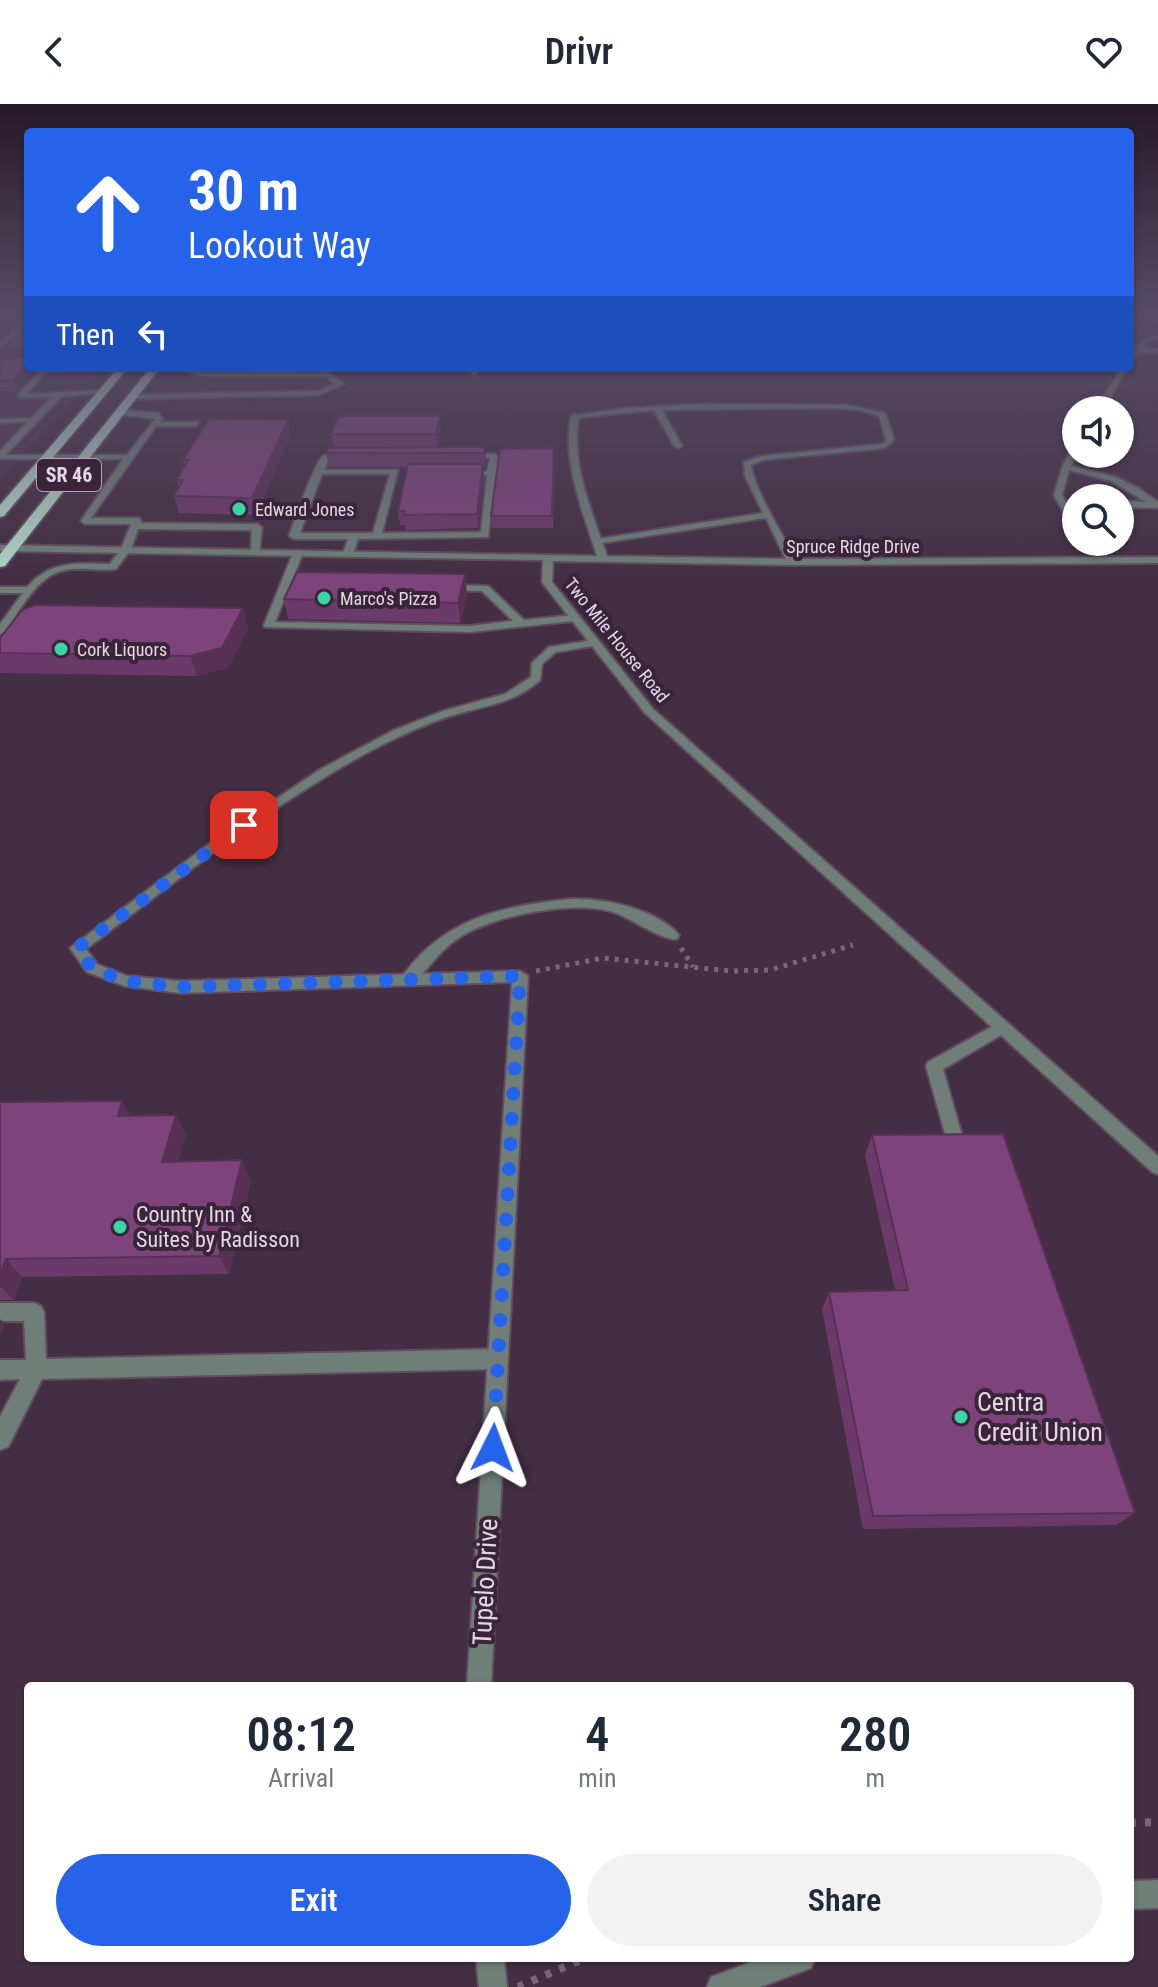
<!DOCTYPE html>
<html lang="en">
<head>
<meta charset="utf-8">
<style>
	body { margin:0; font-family:"Roboto Condensed",sans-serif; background:#f2f2f3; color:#1f2937; height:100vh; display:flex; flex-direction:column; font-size:30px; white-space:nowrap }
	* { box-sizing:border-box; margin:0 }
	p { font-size:26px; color:#747a83 }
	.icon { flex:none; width:44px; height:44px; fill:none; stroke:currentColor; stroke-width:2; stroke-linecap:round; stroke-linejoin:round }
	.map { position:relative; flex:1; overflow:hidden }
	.details { position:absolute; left:24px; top:1578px; width:1110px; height:280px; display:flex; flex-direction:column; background:#fff; border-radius:8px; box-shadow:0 2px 6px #0004 }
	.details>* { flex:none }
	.hud { position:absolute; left:24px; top:24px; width:1110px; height:244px; border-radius:8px; box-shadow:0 2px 6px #0004; background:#2563eb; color:#fff; overflow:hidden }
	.fabs { position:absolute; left:1062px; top:292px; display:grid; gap:16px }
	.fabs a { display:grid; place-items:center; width:72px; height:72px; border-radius:50%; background:#fff; box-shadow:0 2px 6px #0004; font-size:40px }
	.pin { position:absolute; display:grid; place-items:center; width:68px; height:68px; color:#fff; margin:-34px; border-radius:16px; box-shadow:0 4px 12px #0006 }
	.me { position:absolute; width:88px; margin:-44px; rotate:3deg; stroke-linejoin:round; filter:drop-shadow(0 0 6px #0008) }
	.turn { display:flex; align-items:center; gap:28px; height:168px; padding:0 32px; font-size:36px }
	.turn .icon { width:104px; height:104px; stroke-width:2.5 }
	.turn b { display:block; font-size:56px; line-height:68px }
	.then { display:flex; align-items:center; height:76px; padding:0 32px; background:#0003; gap:16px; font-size:30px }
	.eta { display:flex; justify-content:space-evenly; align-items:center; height:136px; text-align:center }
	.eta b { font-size:48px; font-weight:600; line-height:56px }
	.action { display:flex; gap:16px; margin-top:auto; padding:16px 32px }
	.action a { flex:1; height:92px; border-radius:48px; background:#2563eb; color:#fff; font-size:32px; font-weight:600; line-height:92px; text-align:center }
	.action a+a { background:#f2f2f3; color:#1f2937 }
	header { display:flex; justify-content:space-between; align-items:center; height:104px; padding:0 32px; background:#fff; font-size:36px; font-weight:600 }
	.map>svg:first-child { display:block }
</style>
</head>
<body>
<header><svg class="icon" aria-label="back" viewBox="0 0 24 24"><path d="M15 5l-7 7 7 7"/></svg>Drivr<svg class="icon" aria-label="heart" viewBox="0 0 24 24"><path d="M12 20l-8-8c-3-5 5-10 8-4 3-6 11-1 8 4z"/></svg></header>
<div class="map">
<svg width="1158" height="1883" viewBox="0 0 1158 1883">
	<rect width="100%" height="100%" fill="#442e43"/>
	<polygon fill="#51344f" points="5,211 28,211 28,264 104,264 0,374 0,215"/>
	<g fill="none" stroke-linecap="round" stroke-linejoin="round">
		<defs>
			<g id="service">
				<polygon points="28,214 28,219 0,245 0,239"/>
				<path d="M55 264H86L45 269 27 290 103 286 107 288 61 293 6 351H127L155 315 117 310 120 306 158 309 163 315 161 318H199L196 322H156L91 414H137L140 415 141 419 257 420 262 423 259 450 251 448 252 426 138 425 131 445 116 465C99 467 82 463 65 466 37 471 19 508 4 529L0 530V520L23 489H0V483H27C51 456 77 459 110 460L121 445 131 420H85L81 417 123 355H0V347L27 318 0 319V315L31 314 51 293 21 294 17 292 41 266Z"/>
				<polygon points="184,264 192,264 198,268 328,269 344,280 319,291 132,295 128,293 132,291 318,287 335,280 326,273 197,272"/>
				<polygon points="471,264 477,264 476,271 472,271"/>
				<path d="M705 300 846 301 885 309 894 336 885 344 763 356 751 361C756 390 783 430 797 458L795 460 787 458 766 414 595 440 593 438 598 435 763 409 745 372 744 358 761 352 883 340 886 336 879 312 859 306 834 304 662 306 682 342 678 344 674 342 654 306 575 314 571 312 627 304Z"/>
				<path d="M464 350H494L498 352 488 433 358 435 353 450 348 453 343 450 348 435H294L289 432C295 417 313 362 322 353 328 347 347 350 353 353L349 355H329L324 366H398L382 429 481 428 487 371 479 369 487 367 490 354H461ZM322 370H390L373 429H300Z"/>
				<polygon points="298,446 303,449 275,518 469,522 513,517 482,487 445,486 445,482 448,481 488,482 524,516 574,511 579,514 574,517 469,528 265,523 264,521 293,449"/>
				<path d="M572 795C604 794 657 805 679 831L677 835C664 837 631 815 616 809 577 795 494 811 460 833 441 845 428 865 412 881H402L399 877C442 814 501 802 572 795Z"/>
				<polygon points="1002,917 1010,923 1008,927 943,965 964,1039 961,1044 955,1046 949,1044 926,962 928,958"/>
				<polygon points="0,1199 34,1199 41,1202 44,1208 46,1255 498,1245 505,1248 508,1255 505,1262 498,1265 42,1275 8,1343 0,1346 0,1313 20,1275 0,1276 0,1256 26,1256 24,1217 0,1217"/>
			</g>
			<g id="minor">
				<path d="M1158 231V235L1148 237 1143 244 1158 245V249L1140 248 1130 258C1130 243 1144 235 1158 231Z"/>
				<polygon points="1122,264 1128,264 1103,306 1095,306"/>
				<path d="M575 310 579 312C570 359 592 408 607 452L792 455 1158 453V459L792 461 553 457 552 478 653 605 1158 1052V1070L1152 1068 645 609 592 542 556 548 542 560 540 576C514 600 482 602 450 612 423 621 397 633 372 646 270 701 178 776 86 845L97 860 127 872 180 877 520 867 528 872 491 1582H467L512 878 180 889 125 882 87 868 70 844 213 737 321 665 394 626 443 607 505 590 531 573 532 559 549 543 588 537 542 478 543 456 0 447V441L597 452C583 408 562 358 571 312Z"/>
				<polygon points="1073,343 1076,343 1077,350 1071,362 1116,373 1138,384 1158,398 1158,404 1120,403 1120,397 1146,398 1111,377 1069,366 1062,391 1076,415 1076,426 1073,425 1054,391 1062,363"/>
				<polygon points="476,1854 504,1854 507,1883 479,1883"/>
			</g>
			<g id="tertiary">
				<polygon points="1158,1776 1158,1804 1130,1805 1130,1777"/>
				<polygon points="762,1854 815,1854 811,1864 760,1883 707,1883 711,1873"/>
			</g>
			<g id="trunk">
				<polygon points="118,264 128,264 4,412 0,413 0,401"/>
				<polygon points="150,264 160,264 5,462 0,463 0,450"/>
			</g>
		</defs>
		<use href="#service" stroke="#614c60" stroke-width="4"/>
		<use href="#minor" stroke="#614c60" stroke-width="4"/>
		<use href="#tertiary" stroke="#614c60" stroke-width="4"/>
		<use href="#trunk" stroke="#614c60" stroke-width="4"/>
		<g stroke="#796678" stroke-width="5" stroke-dasharray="4 6" stroke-linecap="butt">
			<polyline points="681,844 693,863"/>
			<polyline points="536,867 603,854 731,867 770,866 853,841"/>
		</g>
		<g stroke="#796678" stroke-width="8" stroke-dasharray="6 9" stroke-linecap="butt">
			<polyline points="1130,1719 1158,1718"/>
			<polyline points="518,1883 585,1854"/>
		</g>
		<use href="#service" fill="#6f7f78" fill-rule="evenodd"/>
		<use href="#minor" fill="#6f7f78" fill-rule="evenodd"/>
		<use href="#tertiary" fill="#6f7f78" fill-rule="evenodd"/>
		<use href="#trunk" fill="#b0d5c4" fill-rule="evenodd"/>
	</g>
	<g fill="#6c3a6a">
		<polygon points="28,226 28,264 17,287 0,287 0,257 5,256"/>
		<polygon points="441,329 438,344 485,343 486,357 485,363 483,363 484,374 478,424 406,426 405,421 400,421 398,407 407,363 329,363 326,349 334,344 331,330"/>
		<polygon points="291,332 256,411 179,409 174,392 179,384 177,376 185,362 183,356"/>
		<polygon points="554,344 553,424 492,424 491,412"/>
		<polygon points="467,490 460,519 288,515 284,495"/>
		<polygon points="243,504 248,524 228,564 197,572 0,569 0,534"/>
		<polygon points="0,998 131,1012 176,1011 186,1031 178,1057 251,1076 229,1170 22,1173 14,1196 0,1196"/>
		<polygon points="872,1031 1135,1409 1116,1421 863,1425 822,1205 829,1188 895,1186 865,1051"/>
	</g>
	<g fill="#583056">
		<polygon points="24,242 27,252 5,257 1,247"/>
		<polygon points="28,259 28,264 36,264 17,287 13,276"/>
		<polygon points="440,312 441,329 438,347 436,330"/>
		<polygon points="288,316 291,332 256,411 252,394"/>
		<polygon points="485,343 486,357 485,363 484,349"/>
		<polygon points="483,360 484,374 478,424 477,410"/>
		<polygon points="465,470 467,490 460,519 458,499"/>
		<polygon points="243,504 248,524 228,564 197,572 190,552"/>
		<polygon points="122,997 134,1016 118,1012"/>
		<polygon points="176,1011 186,1031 173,1077 162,1058"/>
		<polygon points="242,1056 251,1076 229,1170 219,1152"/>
		<polygon points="6,1155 22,1173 14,1196 0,1182 0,1170"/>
		<polygon points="0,1215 5,1220 0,1232"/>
	</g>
	<g fill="#7d447b" stroke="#583056" stroke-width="2">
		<polygon points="21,226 28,226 28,259 13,276 0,277 0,257 27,251 27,245 24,242 1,247"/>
		<polygon points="343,312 440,312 436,330 331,330 338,314"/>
		<polygon points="209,315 288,316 252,394 174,392 183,376 177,376 188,356 183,356"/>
		<polygon points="485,343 484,349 326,349 329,344"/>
		<polygon points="554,344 552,412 491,412 500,345"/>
		<polygon points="408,360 483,360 477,410 404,411 405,407 398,407"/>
		<polygon points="297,468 465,470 458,499 284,495"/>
		<polygon points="35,501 243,504 222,544 190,552 0,549 0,534 22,506"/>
		<polygon points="122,997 118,1012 176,1011 162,1058 242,1056 219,1152 6,1155 0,1170 0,998"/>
		<polygon points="1003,1030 1135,1409 873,1412 829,1188 908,1186 872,1031"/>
	</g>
	<linearGradient id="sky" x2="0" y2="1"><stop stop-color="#251925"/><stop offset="0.44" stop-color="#564c66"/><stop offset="1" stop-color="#564c66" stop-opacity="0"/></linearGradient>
	<rect width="1158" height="475" fill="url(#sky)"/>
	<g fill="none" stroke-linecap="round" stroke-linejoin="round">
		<polyline stroke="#2563eb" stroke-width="14" stroke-dasharray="0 25.2" points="244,721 77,844 92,864 125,877 180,883 520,872 493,1344"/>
	</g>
	<g fill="#3bd4a4" stroke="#3a2439" stroke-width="3">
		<circle cx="239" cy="405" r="8"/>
		<circle cx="324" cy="494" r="8"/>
		<circle cx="61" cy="545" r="8"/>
		<circle cx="120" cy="1123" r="8"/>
		<circle cx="961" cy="1313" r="8"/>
	</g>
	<g text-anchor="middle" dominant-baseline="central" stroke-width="8" stroke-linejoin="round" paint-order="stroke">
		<g font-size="18" fill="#e5d6e3" stroke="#3a2439" text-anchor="start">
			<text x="255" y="405">Edward Jones</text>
			<text x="340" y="494">Marco's Pizza</text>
			<text x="77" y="545">Cork Liquors</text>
		</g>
		<g font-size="18" fill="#e5d6e3" stroke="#3a2439">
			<text x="853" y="442">Spruce Ridge Drive</text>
			<text transform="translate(617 536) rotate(51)">Two Mile House Road</text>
		</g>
		<rect fill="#3a2439" stroke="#b2a1b0" stroke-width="2" x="37" y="355" width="64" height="32" rx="6"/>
		<g font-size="20" font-weight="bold" fill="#e5d6e3">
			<text x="69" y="371">SR 46</text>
		</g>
		<g font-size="22" fill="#e5d6e3" stroke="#3a2439" text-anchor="start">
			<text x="136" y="1110">Country Inn &amp;<tspan x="136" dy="25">Suites by Radisson</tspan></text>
		</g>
		<g font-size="26" fill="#e5d6e3" stroke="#3a2439" text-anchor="start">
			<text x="977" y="1298">Centra<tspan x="977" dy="30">Credit Union</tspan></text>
		</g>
		<g font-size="26" fill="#e5d6e3" stroke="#3a2439">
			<text transform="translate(485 1478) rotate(-87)">Tupelo Drive</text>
		</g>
	</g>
</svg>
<div class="fabs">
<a><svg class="icon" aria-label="sound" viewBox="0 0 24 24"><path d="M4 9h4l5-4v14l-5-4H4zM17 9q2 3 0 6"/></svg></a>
<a><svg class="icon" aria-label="search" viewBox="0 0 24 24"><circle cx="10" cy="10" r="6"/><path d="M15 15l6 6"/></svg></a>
</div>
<div class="pin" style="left:244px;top:721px;background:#d93025"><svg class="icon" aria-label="arrive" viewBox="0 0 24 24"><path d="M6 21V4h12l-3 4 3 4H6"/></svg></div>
<svg class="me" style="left:493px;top:1344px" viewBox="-20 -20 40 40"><path d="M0-17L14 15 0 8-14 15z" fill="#2563eb" stroke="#fff" stroke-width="4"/></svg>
<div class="hud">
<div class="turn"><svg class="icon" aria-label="ahead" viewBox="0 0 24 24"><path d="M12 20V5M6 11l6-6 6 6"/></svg><div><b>30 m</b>Lookout Way</div></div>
<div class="then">Then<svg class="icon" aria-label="left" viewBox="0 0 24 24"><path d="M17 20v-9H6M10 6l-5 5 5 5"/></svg></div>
</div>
<section class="details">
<div class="eta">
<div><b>08:12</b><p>Arrival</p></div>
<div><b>4</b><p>min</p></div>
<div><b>280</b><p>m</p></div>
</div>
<div class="action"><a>Exit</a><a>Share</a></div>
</section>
</div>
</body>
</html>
